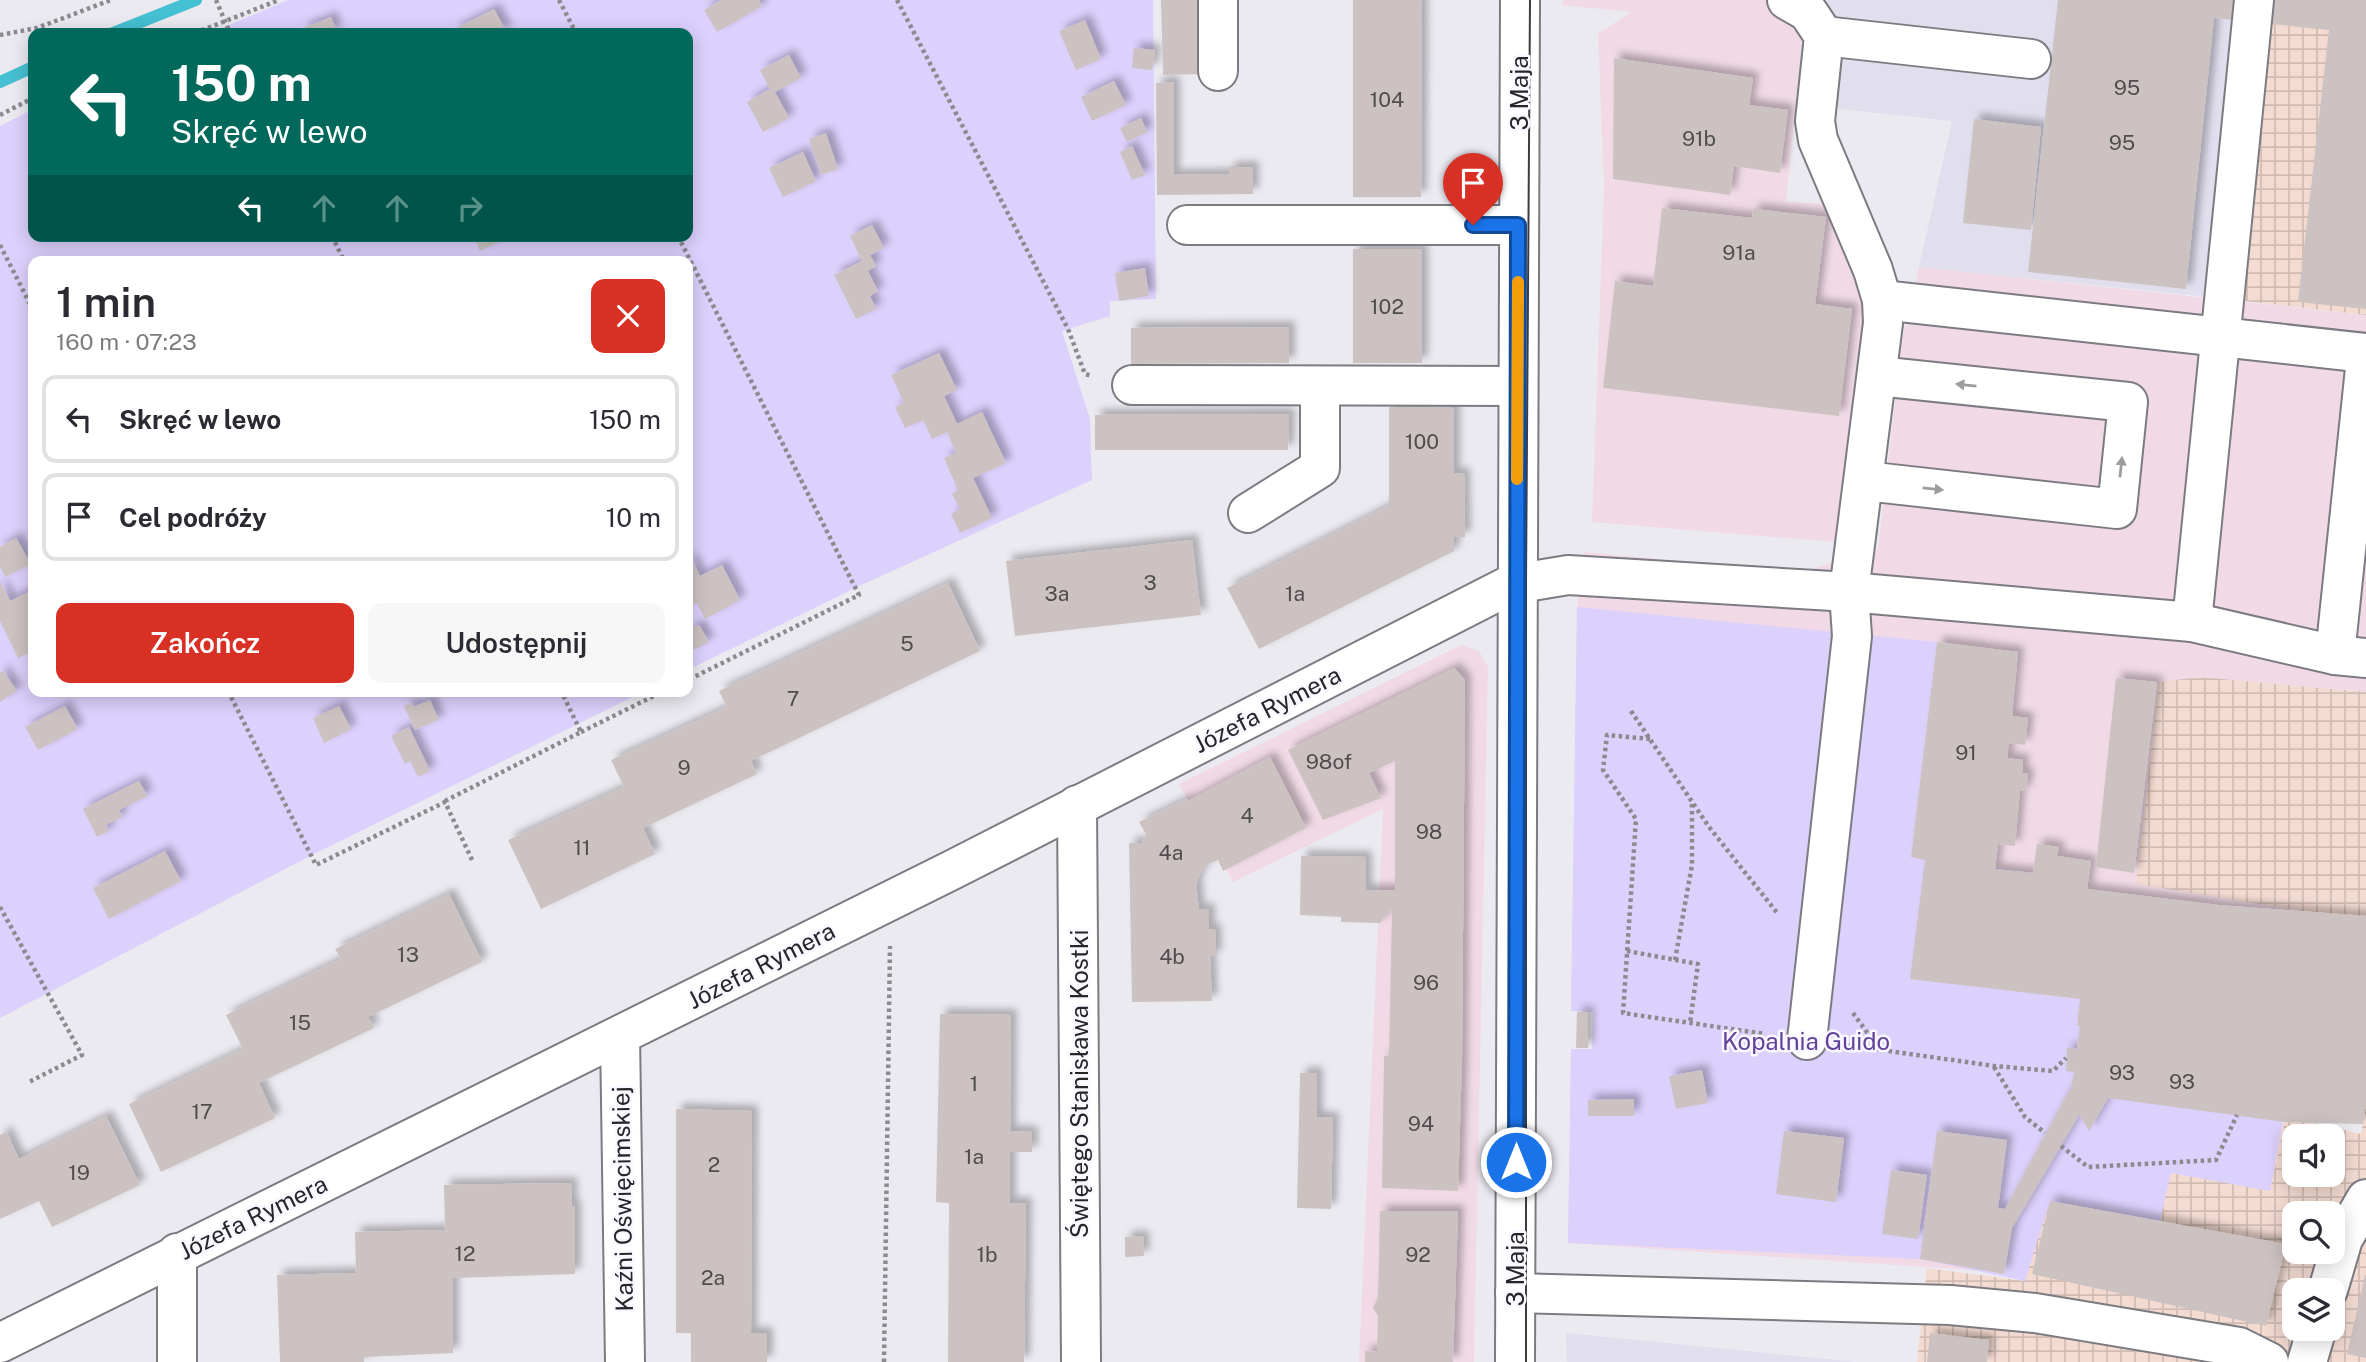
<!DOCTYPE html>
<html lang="pl">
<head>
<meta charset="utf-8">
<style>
	body { margin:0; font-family:"Public Sans",sans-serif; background:#f7f7f7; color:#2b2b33; height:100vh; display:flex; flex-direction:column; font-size:26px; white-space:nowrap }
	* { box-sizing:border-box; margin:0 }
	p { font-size:23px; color:#7c7c81 }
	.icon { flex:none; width:38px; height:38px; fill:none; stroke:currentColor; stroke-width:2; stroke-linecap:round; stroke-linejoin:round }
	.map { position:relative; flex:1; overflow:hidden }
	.panel { position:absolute; left:28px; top:256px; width:665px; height:441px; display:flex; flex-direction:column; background:#fff; border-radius:14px; box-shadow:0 4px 18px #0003 }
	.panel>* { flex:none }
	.hud { position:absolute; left:28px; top:28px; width:665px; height:214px; border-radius:14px; box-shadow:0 4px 18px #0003; background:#00695c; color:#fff; overflow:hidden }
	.fabs { position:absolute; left:2282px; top:1124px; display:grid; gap:14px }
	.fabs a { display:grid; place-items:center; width:63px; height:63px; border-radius:14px; background:#fff; box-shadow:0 4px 18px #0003; font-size:35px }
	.pin { position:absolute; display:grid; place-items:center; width:60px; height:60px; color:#fff; margin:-72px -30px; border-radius:50% 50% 50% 0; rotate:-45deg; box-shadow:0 0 7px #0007 }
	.pin .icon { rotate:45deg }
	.me { position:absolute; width:77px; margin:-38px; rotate:0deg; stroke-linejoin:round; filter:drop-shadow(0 0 5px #0008) }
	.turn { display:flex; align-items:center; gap:24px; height:147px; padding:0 28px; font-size:32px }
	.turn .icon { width:91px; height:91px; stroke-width:2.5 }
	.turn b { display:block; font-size:49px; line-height:60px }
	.lanes { display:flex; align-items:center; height:66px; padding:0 28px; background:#0003; justify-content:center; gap:35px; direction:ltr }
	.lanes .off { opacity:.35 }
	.round { display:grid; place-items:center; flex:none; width:74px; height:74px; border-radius:14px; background:#f7f7f7 }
	.overview { display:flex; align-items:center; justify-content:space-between; height:119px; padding:0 28px }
	h1 { font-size:42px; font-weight:600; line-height:52px }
	.action { display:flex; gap:14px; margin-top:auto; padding:14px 28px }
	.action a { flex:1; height:80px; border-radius:14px; background:#d93025; color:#fff; font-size:28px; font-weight:600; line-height:80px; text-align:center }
	.action a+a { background:#f7f7f7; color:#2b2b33 }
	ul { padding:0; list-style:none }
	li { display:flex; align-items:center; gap:21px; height:88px; margin:0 14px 10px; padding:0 14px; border:4px solid #e1e1e2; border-radius:14px }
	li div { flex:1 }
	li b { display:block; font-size:26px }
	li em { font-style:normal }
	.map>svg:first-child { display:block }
</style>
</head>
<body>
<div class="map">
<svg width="2366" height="1362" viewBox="0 0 2366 1362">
	<defs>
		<pattern id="industrial-grid" width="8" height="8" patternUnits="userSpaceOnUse" patternTransform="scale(1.75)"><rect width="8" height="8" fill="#f4dbd2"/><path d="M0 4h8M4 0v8" fill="none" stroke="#d1bcb4"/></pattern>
		<filter id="shadow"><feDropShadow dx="6" dy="-6" stdDeviation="3.5" flood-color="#0004"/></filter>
	</defs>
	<rect width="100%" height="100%" fill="#eceaf1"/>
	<g fill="#f1dae6">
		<polygon points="1563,0 1806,0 1786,202 1827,204 1866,305 1836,542 1592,522 1604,186 1598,34 1631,12 1562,5"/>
		<polygon points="1919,267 2366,315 2366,692 2200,677 2159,682 2366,915 2366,1102 2363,1124 2286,1116 2270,1191 2032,1274 1568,1243 1571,1049 1592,1049 1593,1012 1571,1011 1577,607 1584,552 1800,572 1878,550 1902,340"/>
		<polygon points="1461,645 1479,651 1488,667 1474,1362 1359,1362 1383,809 1233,882 1179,784"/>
	</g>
	<g fill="url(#industrial-grid)" fill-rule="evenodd">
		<polygon points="2239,0 2366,0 2366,315 2209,297"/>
		<polygon points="2200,677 2366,692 2366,921 2136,884 2159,682"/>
		<path d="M2366 1102V1362H1917L1927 1268 2025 1281 2043 1197 2171 1173 2270 1190 2286 1116 2361 1134ZM2294 1136H2333V1174H2294ZM2294 1213H2333V1251H2294ZM2294 1290H2333V1328H2294Z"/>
	</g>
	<g fill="#e1deed">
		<polygon points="1806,0 2239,0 2209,297 1919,267 1952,121 1795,104"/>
		<polygon points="1566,1333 1857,1362 1567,1362"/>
	</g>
	<g fill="#dcd0fc">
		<polygon points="288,0 1153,0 1156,299 1110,301 1110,316 1062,331 1090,419 1092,480 855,588 688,670 688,261 33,261 33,691 645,691 312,855 0,1018 0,126 33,109 33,236 688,236 688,33 210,33"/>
		<polygon points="1577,607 1937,642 1911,857 2056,876 2041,995 2080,999 2077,1025 2294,1055 2270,1191 2171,1173 2160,1221 2050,1201 2025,1281 1920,1259 1568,1243 1571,1049 1592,1049 1593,1012 1571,1011"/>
	</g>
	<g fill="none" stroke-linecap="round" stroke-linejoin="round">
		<g stroke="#45bfd2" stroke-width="12">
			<polyline points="113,33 196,0"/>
			<polyline points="0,82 33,67"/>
		</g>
	</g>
	<g fill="#ccc2c2" filter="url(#shadow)">
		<polygon points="721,0 759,0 762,6 717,32 704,10"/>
		<polygon points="1161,0 1201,0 1202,74 1163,75"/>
		<polygon points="1353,0 1422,0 1421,197 1353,197"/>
		<polygon points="2058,0 2366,0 2366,309 2298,302 2329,30 2214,18 2186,289 2028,272"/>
		<polygon points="494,9 507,33 455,33 453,30"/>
		<polygon points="331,17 337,33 303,33 301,29"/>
		<polygon points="1085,20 1101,59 1076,70 1059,31"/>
		<polygon points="1134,48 1155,50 1152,70 1132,68"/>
		<polygon points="789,55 801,78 775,92 789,118 763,132 747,102 770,89 760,70"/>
		<polygon points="1614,58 1753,78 1749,105 1788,110 1780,173 1734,166 1730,195 1613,179"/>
		<polygon points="1114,81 1126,105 1092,121 1081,97"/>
		<polygon points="1174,82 1174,175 1229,174 1229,167 1253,167 1253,194 1157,195 1156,83"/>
		<polygon points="1141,118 1147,132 1127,142 1120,128"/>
		<polygon points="1974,119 2041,127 2031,230 1963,223"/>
		<polygon points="826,133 838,169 821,175 809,139"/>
		<polygon points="1132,146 1145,175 1132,180 1120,152"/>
		<polygon points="803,152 816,181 783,197 769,168"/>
		<polygon points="1662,208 1752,218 1753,209 1826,217 1815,304 1852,309 1839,416 1603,388 1615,281 1653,286"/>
		<polygon points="872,225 884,248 870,255 876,266 868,271 878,291 870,296 876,309 856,319 834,275 862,261 850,236"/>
		<polygon points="474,236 496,236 498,242 480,251"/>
		<rect x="1353" y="249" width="69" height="114"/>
		<polygon points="1145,268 1149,296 1119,301 1115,273"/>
		<polygon points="1289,327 1289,363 1131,364 1131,328"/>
		<polygon points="939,353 957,390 944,396 957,424 982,412 1006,463 973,478 992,518 960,533 951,514 960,509 952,494 958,490 944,458 956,453 947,432 932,439 923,420 905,428 895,407 904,403 891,375"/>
		<polygon points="1389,407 1454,408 1454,474 1464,473 1465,537 1454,537 1454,551 1259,649 1227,588 1389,506"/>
		<polygon points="1289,414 1288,450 1095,450 1095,415"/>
		<polygon points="16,538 31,564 5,577 0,567 0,547"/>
		<polygon points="1192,540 1201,615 1015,636 1006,561"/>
		<polygon points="690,557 700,576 722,565 740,600 705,619 697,603 688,608 688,559"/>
		<polygon points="0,581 10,601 31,591 33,596 33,625 28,628 33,639 33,651 18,658 0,621"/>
		<polygon points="948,583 980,651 751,761 757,774 643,828 655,854 541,909 508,840 624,787 611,760 727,707 719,691"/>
		<polygon points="699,625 709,642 691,651 688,645 688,631"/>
		<polygon points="1937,642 2018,652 2012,716 2028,718 2025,745 2009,743 2007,758 2023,760 2022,773 2028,774 2026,791 2020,790 2015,846 1998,844 1995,869 2033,873 2037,844 2059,847 2057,856 2091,861 2087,889 2218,905 2366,916 2366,1102 2363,1124 2285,1122 2108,1098 2089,1131 2079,1115 2012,1228 2004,1274 1920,1259 1937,1131 2007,1140 1998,1208 2005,1209 2069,1090 2071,1090 2074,1072 2066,1071 2067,1048 2077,1049 2080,1026 2077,1025 2080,999 1910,979 1925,860 1911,857"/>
		<polygon points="1454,668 1465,680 1462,1059 1458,1191 1382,1188 1384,1056 1389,1056 1392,908 1380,923 1341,922 1341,917 1300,915 1301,856 1366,857 1366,890 1395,890 1395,761 1369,773 1381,798 1323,820 1288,750"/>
		<polygon points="3,671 17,691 0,702 0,672"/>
		<polygon points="2116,678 2157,682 2134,873 2096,867"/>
		<polygon points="430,700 439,720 415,730 404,706 411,703 413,707"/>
		<polygon points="65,706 78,729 38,750 25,727"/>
		<polygon points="339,706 351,729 324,743 313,718"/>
		<polygon points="409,727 430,771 418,777 410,761 405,764 391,736"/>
		<polygon points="1270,757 1306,828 1223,871 1218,860 1206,865 1200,874 1196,884 1199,910 1209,909 1209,929 1215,929 1216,956 1210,956 1212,1001 1132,1002 1129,843 1142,843 1146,834 1139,822 1187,799 1188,801"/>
		<polygon points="139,781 147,796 119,810 122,817 106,825 109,831 97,837 83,809"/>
		<polygon points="165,851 181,881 109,919 93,888"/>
		<polygon points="449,894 482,962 368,1017 374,1028 259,1083 275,1118 161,1172 129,1104 243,1049 226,1015 341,959 335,949"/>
		<polygon points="1577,1012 1588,1012 1588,1048 1576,1048"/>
		<polygon points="940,1014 1011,1015 1010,1131 1032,1132 1032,1152 1010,1152 1010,1203 1026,1203 1024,1362 948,1362 949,1203 936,1202"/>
		<polygon points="1702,1070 1708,1103 1676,1109 1669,1076"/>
		<polygon points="1300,1073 1317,1073 1317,1117 1333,1118 1331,1209 1297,1208"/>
		<polygon points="1634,1099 1634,1116 1588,1116 1588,1100"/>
		<polygon points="676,1109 752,1111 751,1333 767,1333 767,1362 691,1362 691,1333 676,1333"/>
		<polygon points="106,1116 140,1185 52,1227 39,1201 0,1219 0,1135 6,1132 19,1159"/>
		<polygon points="1784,1131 1844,1138 1836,1202 1776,1194"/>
		<polygon points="1891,1170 1927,1175 1918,1239 1882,1234"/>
		<polygon points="571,1183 572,1206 575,1206 575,1274 453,1278 453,1353 364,1357 364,1362 280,1362 277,1275 356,1273 355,1232 445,1230 444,1185"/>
		<polygon points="2050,1201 2286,1244 2266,1326 2032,1274"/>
		<polygon points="1380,1211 1458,1211 1453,1362 1365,1362 1365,1351 1377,1352 1378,1316 1373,1308 1378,1297"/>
		<polygon points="1143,1236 1144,1256 1125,1257 1125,1237"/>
		<polygon points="2365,1275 2366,1275 2366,1358 2347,1354"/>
		<polygon points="1930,1333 1989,1340 1987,1362 1927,1362"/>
	</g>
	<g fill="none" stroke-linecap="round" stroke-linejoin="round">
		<defs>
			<g id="minor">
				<polyline points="1218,0 1218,71"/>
				<polyline points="1787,0 1808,12 1824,36 1815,121 1818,140 1873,270 1882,300 1883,323 1849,592 1852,636 1807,1040"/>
				<polyline points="1824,36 2031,59"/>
				<polyline points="1187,225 1518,225"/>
				<polyline points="1882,300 2366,353"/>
				<polyline points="1132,385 1518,386"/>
				<polyline points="1865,481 2117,509 2128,402 1877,376"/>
				<polyline points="1248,513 1320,468 1320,386"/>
				<polyline points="2192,622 2254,0"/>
				<polyline points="2335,655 2366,359"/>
				<polyline points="1077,805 1081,1362"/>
				<polyline points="620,1036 625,1362"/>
				<polyline points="2328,1290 2343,1239 2366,1199"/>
				<polyline points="1515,1293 1950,1305 2035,1313 2239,1347 2269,1362"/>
				<polyline points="0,1343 952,870 1518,581 1526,582 1568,575 1849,592 2192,622 2335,655 2366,658"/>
				<polyline points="177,1362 177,1253"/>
				<polyline points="1515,1362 1520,0"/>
				<polyline points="2307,1362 2317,1328"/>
			</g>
		</defs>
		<use href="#minor" stroke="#7d7b82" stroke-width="42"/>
		<g stroke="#8b8a8f" stroke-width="4.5" stroke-dasharray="3.5 3.5" stroke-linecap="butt">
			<polyline points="216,0 230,33"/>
			<polyline points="559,0 576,33"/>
			<polyline points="897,0 1068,329 1085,374 1092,376"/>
			<polyline points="195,33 279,0"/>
			<polyline points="0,35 37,28 111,0"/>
			<polyline points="0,115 33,98"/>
			<polyline points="332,236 344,261"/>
			<polyline points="678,236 859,595 688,680"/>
			<polyline points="0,245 33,310"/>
			<polyline points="228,691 316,865 445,802 473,862"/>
			<polyline points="1631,711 1709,827 1778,914"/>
			<polyline points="581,732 664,691"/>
			<polyline points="1650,739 1607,735 1603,770 1636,819 1623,1013 1765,1034"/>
			<polyline points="445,801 581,732 561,691"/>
			<polyline points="0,907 82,1055 29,1082"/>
			<polyline points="1627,951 1698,964 1690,1023"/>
			<polyline points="1675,960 1692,865 1692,802"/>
			<polyline points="1853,1013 1879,1049"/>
			<polyline points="1847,1045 1994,1066 2053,1071 2066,1058"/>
			<polyline points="1994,1067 2025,1117 2045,1133"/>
			<polyline points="2061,1146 2088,1167 2216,1160 2237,1115"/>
			<polyline points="884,1362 890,946"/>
		</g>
		<use href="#minor" stroke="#fff" stroke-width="38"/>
		<polyline stroke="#3c3c40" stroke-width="2" points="1526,1362 1526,582 1530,0"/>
	</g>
	<defs><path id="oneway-solid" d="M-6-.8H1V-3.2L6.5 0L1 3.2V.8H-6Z" transform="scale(1.75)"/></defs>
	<g fill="#9d9d9f">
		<use href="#oneway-solid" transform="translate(1966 385) rotate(-174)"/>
		<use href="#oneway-solid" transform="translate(2121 467) rotate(-84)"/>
		<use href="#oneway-solid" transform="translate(1933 489) rotate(6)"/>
	</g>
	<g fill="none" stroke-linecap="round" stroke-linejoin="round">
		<defs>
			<polyline id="route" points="1473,225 1518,225 1516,1162"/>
		</defs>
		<use href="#route" stroke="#114b97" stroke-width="18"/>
		<use href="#route" stroke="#1a73e8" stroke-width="12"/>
		<polyline stroke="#f59e0b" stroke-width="12" points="1517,479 1518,282"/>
	</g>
	<g text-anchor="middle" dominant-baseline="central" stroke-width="5" stroke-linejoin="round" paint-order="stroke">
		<g font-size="21" fill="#504d4f">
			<text x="2127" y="87">95</text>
			<text x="1387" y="99">104</text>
			<text x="1699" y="138">91b</text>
			<text x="2122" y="142">95</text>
			<text x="1739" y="252">91a</text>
			<text x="1387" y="306">102</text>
			<text x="1422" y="441">100</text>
			<text x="1150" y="582">3</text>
			<text x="1057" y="593">3a</text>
			<text x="1295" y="593">1a</text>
			<text x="907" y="643">5</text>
			<text x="793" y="698">7</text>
			<text x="1966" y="752">91</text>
			<text x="1329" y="761">98of</text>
			<text x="684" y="767">9</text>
			<text x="1247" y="815">4</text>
			<text x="1429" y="831">98</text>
			<text x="582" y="847">11</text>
			<text x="1171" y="852">4a</text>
			<text x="408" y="954">13</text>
			<text x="1172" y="956">4b</text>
			<text x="1426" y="982">96</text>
			<text x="300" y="1022">15</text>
			<text x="2122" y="1072">93</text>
			<text x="2182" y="1081">93</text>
			<text x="974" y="1083">1</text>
			<text x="202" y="1111">17</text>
			<text x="1421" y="1123">94</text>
			<text x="974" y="1156">1a</text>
			<text x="714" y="1164">2</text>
			<text x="79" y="1172">19</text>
			<text x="465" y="1253">12</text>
			<text x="987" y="1254">1b</text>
			<text x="1418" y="1254">92</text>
			<text x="713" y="1277">2a</text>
		</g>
		<g font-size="24" fill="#262629" stroke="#f9f7ff">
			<text transform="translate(1519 93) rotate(-90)">3 Maja</text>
			<text transform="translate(1267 709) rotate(-27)">Józefa Rymera</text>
			<text transform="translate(761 965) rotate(-27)">Józefa Rymera</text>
			<text transform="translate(1079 1084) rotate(-90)">Świętego Stanisława Kostki</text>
			<text transform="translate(622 1199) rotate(-91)">Kaźni Oświęcimskiej</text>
			<text transform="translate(253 1217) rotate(-26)">Józefa Rymera</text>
			<text transform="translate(1515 1269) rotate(-90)">3 Maja</text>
		</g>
		<g font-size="24" fill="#61429a" stroke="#f9f7ff">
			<text x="1806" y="1041">Kopalnia Guido</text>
		</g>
	</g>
</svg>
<div class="fabs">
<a><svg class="icon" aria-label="sound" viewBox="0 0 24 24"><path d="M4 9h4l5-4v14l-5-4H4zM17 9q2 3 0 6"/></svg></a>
<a><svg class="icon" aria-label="search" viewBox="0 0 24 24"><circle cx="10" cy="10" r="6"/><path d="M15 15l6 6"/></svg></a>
<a><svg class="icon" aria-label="layers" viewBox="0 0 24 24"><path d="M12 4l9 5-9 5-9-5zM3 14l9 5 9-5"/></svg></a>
</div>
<div class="pin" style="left:1473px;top:225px;background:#d93025"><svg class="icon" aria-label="arrive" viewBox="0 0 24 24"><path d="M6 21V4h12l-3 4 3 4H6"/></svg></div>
<svg class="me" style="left:1516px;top:1162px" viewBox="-20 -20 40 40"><circle r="17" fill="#1a73e8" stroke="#fff" stroke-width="3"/><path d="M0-11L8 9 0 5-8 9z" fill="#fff"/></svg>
<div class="hud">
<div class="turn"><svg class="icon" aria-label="left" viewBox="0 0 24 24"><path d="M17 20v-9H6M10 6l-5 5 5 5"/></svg><div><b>150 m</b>Skręć w lewo</div></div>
<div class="lanes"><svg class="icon" aria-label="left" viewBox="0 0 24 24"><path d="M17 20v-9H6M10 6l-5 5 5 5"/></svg><svg class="icon off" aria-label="ahead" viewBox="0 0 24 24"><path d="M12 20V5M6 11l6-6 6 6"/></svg><svg class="icon off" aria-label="ahead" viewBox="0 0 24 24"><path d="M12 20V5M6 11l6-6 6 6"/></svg><svg class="icon off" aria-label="right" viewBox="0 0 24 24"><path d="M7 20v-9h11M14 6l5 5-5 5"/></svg></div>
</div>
<section class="panel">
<div class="overview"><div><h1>1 min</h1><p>160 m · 07:23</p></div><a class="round" style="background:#d93025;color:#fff"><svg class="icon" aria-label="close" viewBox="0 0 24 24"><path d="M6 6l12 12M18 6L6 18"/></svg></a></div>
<ul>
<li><svg class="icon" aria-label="left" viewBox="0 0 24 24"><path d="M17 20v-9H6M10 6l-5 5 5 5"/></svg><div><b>Skręć w lewo</b></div><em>150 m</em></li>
<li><svg class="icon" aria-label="arrive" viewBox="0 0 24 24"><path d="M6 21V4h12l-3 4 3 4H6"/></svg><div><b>Cel podróży</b></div><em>10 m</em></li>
</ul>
<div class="action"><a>Zakończ</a><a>Udostępnij</a></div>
</section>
</div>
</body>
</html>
